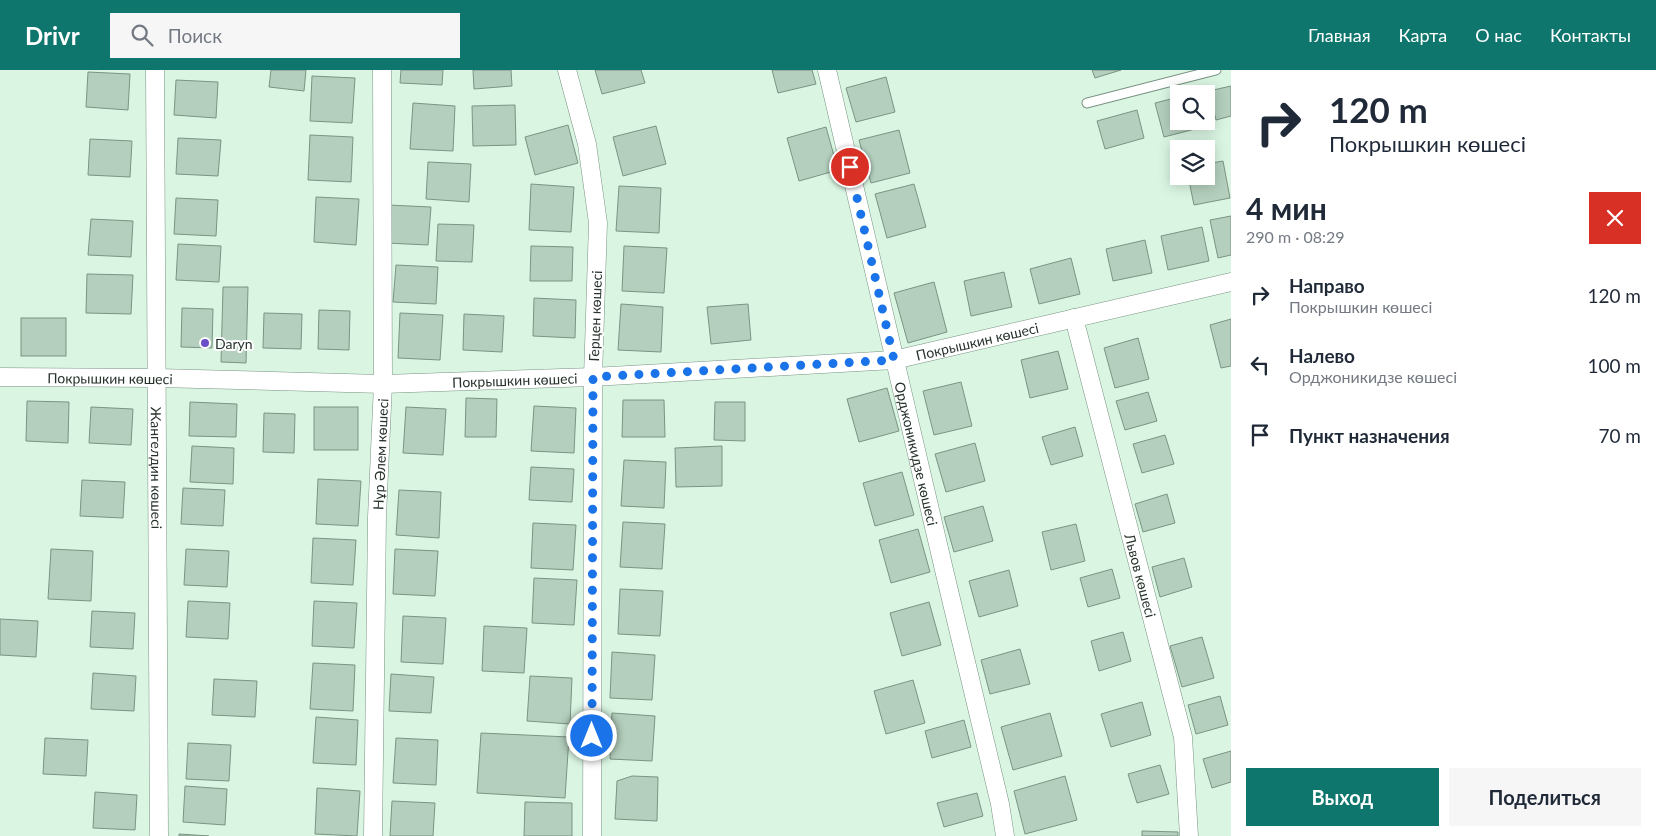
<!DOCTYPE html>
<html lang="ru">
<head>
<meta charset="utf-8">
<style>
	body { margin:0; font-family:Lato,sans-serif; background:#f6f6f7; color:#1f2937; height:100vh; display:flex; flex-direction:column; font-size:19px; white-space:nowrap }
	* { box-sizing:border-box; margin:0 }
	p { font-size:16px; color:#747a83 }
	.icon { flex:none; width:28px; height:28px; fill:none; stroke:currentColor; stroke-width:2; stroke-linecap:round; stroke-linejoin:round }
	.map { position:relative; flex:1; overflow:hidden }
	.drawer { display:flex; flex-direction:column; background:#fff; width:425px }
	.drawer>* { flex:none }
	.guide { background:#fff; color:#1f2937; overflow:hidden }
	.tools { position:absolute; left:1170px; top:15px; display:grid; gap:10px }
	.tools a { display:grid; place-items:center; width:45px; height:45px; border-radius:0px; background:#fff; box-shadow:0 2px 12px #0003; font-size:25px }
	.pin { position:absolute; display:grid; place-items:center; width:42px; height:42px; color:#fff; margin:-21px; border:2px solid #fff; border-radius:50%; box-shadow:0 1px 5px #0007 }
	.me { position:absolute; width:55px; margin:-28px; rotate:0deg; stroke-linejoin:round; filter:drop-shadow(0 0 4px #0008) }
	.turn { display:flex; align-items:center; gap:18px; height:105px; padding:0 15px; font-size:22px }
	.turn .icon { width:65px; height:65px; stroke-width:2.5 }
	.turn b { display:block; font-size:35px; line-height:42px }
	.round { display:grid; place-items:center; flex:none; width:52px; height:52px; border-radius:0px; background:#f6f6f7 }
	.summary { display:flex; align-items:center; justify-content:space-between; height:85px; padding:0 15px }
	h1 { font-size:30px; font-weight:700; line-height:38px }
	.button { display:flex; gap:10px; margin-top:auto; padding:10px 15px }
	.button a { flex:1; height:58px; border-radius:0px; background:#0f766e; color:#fff; font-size:20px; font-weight:700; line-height:58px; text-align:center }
	.button a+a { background:#f6f6f7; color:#1f2937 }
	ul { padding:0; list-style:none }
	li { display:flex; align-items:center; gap:15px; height:70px; padding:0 15px }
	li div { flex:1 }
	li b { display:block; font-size:19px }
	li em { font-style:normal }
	header { display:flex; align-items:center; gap:30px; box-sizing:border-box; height:70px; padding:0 25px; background:#0f766e; color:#fff }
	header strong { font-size:24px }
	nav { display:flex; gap:28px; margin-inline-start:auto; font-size:18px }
	.search { width:350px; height:45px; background:#f6f6f7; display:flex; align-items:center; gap:12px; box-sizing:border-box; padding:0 18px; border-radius:0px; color:#747a83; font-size:19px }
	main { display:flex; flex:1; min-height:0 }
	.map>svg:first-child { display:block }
</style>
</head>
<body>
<header>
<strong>Drivr</strong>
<div class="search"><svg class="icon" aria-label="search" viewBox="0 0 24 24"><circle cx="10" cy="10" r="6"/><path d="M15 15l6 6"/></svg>Поиск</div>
<nav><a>Главная</a><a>Карта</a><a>О нас</a><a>Контакты</a></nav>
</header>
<main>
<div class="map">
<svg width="1231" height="766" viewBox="0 0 1231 766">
	<rect width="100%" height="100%" fill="#daf6e3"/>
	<g fill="#b4cfbd" stroke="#7b9483">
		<polygon points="271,0 306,0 304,21 269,17"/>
		<polygon points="401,0 443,0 442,15 400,13"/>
		<polygon points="473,0 511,0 512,16 474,19"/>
		<polygon points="595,0 641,0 645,13 602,24"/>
		<polygon points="772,0 812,0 816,14 778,23"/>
		<polygon points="1092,0 1121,0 1095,8"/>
		<polygon points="88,2 130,4 128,40 86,37"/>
		<polygon points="312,6 355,8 352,53 310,51"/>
		<polygon points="886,7 895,42 856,52 846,18"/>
		<polygon points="176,10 218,12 216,48 174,45"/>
		<polygon points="1231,16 1231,46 1216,50 1209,21"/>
		<polygon points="1179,27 1179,51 1198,51 1199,58 1164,67 1155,33"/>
		<polygon points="413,33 455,36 453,81 410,79"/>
		<polygon points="515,35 516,75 473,76 472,36"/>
		<polygon points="1137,40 1144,68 1105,79 1097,51"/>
		<polygon points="568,55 578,93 535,105 525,67"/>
		<polygon points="656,56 666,94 623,106 613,67"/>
		<polygon points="826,57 838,100 799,111 787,68"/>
		<polygon points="899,60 910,103 871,113 859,70"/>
		<polygon points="310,65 353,67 351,112 308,110"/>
		<polygon points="178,68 221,70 218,106 176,104"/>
		<polygon points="90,69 132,71 130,107 88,105"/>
		<polygon points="1223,91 1230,128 1194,135 1188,106 1206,106 1206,94"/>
		<polygon points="428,92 471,94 469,132 426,129"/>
		<polygon points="531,114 574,117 571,162 529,160"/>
		<polygon points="914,114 926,157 887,168 875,124"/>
		<polygon points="619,116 661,118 659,163 616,161"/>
		<polygon points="316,127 359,129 356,175 314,172"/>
		<polygon points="176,128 218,130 216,166 174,164"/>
		<polygon points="388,135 431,137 428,175 386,173"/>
		<polygon points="1231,146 1231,185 1218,188 1210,150"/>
		<polygon points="91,149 133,151 131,187 88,185"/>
		<polygon points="438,154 474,155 472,192 436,191"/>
		<polygon points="1202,157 1209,191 1168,200 1161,166"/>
		<polygon points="1145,170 1152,203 1113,211 1106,179"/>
		<polygon points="178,174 221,176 219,212 176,210"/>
		<polygon points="531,176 573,177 572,211 530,211"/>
		<polygon points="624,176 667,178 664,223 622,221"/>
		<polygon points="1071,188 1080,224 1039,234 1030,199"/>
		<polygon points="396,195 438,197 436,234 393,232"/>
		<polygon points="1004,202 1012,237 971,246 964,211"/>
		<polygon points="87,204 133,205 131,244 86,243"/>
		<polygon points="934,212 947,262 908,273 894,223"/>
		<polygon points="223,217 248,217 246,293 221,292"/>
		<polygon points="534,228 576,230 575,268 533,266"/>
		<polygon points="621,234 663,237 661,282 618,280"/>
		<polygon points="748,234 751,270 711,274 707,237"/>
		<polygon points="182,238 213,239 212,278 181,277"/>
		<polygon points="319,240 350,241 349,280 318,279"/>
		<polygon points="264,243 302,244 301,279 263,278"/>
		<polygon points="400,243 443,245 440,290 398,288"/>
		<polygon points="464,244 504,246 502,282 463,280"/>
		<rect x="21" y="248" width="45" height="38"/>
		<polygon points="1231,249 1231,296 1221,298 1210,255"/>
		<polygon points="1138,268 1149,309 1115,318 1104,278"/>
		<polygon points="1058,281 1068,319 1030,328 1021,290"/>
		<polygon points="961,312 972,356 934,365 923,321"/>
		<polygon points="887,318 899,361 859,372 847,329"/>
		<polygon points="1148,322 1157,351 1125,360 1116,331"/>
		<polygon points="466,328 497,329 496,367 465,367"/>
		<polygon points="623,330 664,330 665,367 622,367"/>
		<polygon points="27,331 69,332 68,373 26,371"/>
		<polygon points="190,332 237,334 236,367 189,366"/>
		<polygon points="715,332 745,332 745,371 714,370"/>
		<polygon points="534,336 576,338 574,383 531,381"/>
		<polygon points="91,337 133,339 131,375 89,373"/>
		<rect x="314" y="337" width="44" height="43"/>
		<polygon points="406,337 446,339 443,385 403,383"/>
		<polygon points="264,343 295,344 294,383 263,382"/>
		<polygon points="1075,357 1083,386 1051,395 1042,367"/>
		<polygon points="1165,365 1174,394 1142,403 1133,374"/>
		<polygon points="975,373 985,411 946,422 935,384"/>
		<polygon points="192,376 234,378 233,414 190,412"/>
		<polygon points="722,376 722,416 676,417 675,378"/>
		<polygon points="624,390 666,392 664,438 621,436"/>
		<polygon points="531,397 574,399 572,432 529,430"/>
		<polygon points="902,402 914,445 875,456 863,413"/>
		<polygon points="318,409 361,411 358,456 316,454"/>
		<polygon points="82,410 125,412 123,448 80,446"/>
		<polygon points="183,418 225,420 223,456 181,454"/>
		<polygon points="399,420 441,422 439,468 396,465"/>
		<polygon points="1167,424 1175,453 1143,462 1135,434"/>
		<polygon points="983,436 993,471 954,482 944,447"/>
		<polygon points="623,452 665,454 662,499 620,497"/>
		<polygon points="533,453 576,455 573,500 531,498"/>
		<polygon points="1076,454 1085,491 1051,500 1042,462"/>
		<polygon points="918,459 930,502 891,513 879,470"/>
		<polygon points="313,468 356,470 353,515 311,513"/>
		<polygon points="51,479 93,481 91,531 48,529"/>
		<polygon points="186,479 229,481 227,517 184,515"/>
		<polygon points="395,479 438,481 435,526 393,524"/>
		<polygon points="1184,488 1192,517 1160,527 1152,497"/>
		<polygon points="1112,499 1120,528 1088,537 1080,508"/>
		<polygon points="1009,500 1018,536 979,547 969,511"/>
		<polygon points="534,508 577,510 574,555 532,553"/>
		<polygon points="620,519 663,521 660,566 618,564"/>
		<polygon points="188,531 230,533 228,569 186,567"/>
		<polygon points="314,531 357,533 354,578 312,576"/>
		<polygon points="929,532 941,575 902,586 890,543"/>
		<polygon points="92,541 135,543 133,579 90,577"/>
		<polygon points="403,546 446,548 443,594 401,592"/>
		<polygon points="0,549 38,551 36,587 0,585"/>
		<polygon points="484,556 527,558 524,603 482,601"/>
		<polygon points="1123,562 1131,591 1099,601 1091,571"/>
		<polygon points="1202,567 1214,608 1182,617 1170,576"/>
		<polygon points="1020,579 1030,614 990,624 981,590"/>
		<polygon points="612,582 655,585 652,630 610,628"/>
		<polygon points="313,593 355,595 353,641 310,639"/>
		<polygon points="93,603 136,606 134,641 91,639"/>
		<polygon points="391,604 434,607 431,643 389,641"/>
		<polygon points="530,606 572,608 570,654 527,651"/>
		<polygon points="214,609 257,611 255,647 212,645"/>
		<polygon points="913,610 925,653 886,664 874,621"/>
		<polygon points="1220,626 1228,655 1196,664 1188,635"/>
		<polygon points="1142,632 1151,665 1111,677 1101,644"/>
		<polygon points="612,643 655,646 652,691 610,689"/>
		<polygon points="1050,643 1062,686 1013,700 1001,657"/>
		<polygon points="316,647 358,650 356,695 313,693"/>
		<polygon points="964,650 971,677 932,688 925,661"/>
		<polygon points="481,663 569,667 565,728 477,723"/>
		<polygon points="45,668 88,670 86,706 43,704"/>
		<polygon points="396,668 438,670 436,715 393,713"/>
		<polygon points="188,673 231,675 229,711 186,709"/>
		<polygon points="1231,681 1231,712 1212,718 1203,689"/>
		<polygon points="1160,695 1169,724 1137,733 1128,704"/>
		<polygon points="632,706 658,707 657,751 615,749 617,711"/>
		<polygon points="1065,706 1077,750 1025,764 1014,721"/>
		<polygon points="185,716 227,719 225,755 183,752"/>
		<polygon points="317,718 360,721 357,766 315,764"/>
		<polygon points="95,722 137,725 135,760 93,758"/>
		<polygon points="977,723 983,746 944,757 937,733"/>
		<polygon points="392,731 435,733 433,766 390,766"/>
		<polygon points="525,732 572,733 572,766 524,766"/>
		<polygon points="1142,761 1178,762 1178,766 1142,766"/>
		<polygon points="179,764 209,766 179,766"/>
	</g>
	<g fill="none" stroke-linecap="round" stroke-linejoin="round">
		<defs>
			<polyline id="service" points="1087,33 1216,0"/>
			<g id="minor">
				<path id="s1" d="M155 0 159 766"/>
				<polyline points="567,0 587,74 598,153 593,307 592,766"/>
				<path id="s2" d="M827 0 945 504 1000 734 1005 766"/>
				<path id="s3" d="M1074 248 1183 667 1189 766"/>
				<path id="s4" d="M0 307 158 308 383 314 593 307 894 290 1231 212"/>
				<path id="s5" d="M373 766 377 447 383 314 382 0"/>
			</g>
		</defs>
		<use href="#service" stroke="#799282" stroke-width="11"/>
		<use href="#minor" stroke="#799282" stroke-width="19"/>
		<use href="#service" stroke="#fff" stroke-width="9"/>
		<use href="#minor" stroke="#fff" stroke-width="18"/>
	</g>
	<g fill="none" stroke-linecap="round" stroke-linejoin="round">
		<polyline stroke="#1a73e8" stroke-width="9" stroke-dasharray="0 16.2" points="592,666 593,307 894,290 850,97"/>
	</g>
	<circle fill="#6b4fc9" stroke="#fff" stroke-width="2" cx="205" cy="273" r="5"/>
	<g text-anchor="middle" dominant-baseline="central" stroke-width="4" stroke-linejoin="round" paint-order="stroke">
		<g font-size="14" fill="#27322b" stroke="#fff">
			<text transform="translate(595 246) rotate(-88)">Герцен көшесі</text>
			<text stroke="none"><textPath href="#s4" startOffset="980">Покрышкин көшесі</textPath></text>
			<text stroke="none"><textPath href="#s4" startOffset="110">Покрышкин көшесі</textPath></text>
			<text stroke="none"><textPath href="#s4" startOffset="515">Покрышкин көшесі</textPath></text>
			<text stroke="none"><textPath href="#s5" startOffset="382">Нұр Әлем көшесі</textPath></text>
			<text stroke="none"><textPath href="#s2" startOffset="394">Орджоникидзе көшесі</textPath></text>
			<text stroke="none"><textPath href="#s1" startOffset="398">Жангелдин көшесі</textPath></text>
			<text stroke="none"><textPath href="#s3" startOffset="266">Львов көшесі</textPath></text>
		</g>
		<g font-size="14" fill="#27322b" stroke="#fff" text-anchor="start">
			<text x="215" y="273">Daryn</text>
		</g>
	</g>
</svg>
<div class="tools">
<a><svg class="icon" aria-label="search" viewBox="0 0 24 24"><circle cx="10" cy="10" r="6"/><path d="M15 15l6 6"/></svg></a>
<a><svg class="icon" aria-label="layers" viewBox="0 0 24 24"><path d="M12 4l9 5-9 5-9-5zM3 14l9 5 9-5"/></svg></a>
</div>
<div class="pin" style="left:850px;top:97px;background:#d93025"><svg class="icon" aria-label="arrive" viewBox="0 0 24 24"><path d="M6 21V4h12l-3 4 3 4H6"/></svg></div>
<svg class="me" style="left:592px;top:666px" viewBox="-20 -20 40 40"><circle r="17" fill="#1a73e8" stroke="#fff" stroke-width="3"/><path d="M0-11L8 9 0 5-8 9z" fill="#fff"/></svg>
</div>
<section class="drawer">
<div class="guide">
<div class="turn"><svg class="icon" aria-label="right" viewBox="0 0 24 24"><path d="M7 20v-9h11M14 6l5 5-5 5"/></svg><div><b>120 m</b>Покрышкин көшесі</div></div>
</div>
<div class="summary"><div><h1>4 мин</h1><p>290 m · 08:29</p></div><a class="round" style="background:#d93025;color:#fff"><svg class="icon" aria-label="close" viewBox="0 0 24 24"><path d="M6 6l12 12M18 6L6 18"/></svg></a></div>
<ul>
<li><svg class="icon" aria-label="right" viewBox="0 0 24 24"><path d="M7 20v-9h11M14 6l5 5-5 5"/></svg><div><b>Направо</b><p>Покрышкин көшесі</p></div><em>120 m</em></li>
<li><svg class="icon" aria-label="left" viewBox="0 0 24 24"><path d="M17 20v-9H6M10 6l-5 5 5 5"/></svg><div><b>Налево</b><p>Орджоникидзе көшесі</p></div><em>100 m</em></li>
<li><svg class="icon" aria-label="arrive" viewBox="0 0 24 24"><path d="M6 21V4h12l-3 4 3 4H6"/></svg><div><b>Пункт назначения</b></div><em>70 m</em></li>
</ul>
<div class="button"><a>Выход</a><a>Поделиться</a></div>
</section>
</main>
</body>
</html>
